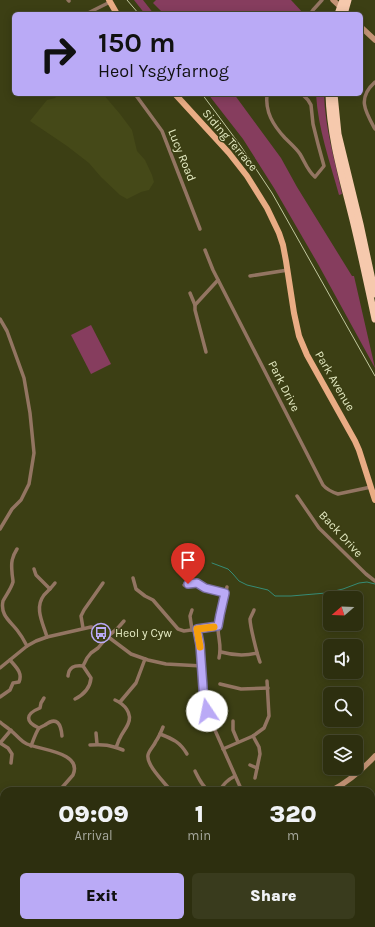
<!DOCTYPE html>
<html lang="en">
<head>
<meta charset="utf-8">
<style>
	body { margin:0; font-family:Karla,sans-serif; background:#393b1d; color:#f1f3f6; height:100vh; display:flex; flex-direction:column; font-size:15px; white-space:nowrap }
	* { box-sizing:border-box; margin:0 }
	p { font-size:13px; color:#a7a99e }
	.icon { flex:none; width:22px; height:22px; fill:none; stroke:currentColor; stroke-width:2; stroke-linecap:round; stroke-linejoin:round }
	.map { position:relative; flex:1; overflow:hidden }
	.drawer { position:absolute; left:0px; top:787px; width:375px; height:140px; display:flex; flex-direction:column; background:#2d2f0f; border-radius:12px 12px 0 0; box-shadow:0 2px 10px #0003,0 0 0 1px #484a2f }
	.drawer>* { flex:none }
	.hud { position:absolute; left:12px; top:12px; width:351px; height:84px; border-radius:6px; box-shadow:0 2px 10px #0003,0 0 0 1px #484a2f; background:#baaaf6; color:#111; overflow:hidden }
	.needle { width:26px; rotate:251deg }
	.controls { position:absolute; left:323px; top:591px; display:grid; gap:8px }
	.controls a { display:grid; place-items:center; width:40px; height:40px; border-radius:6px; background:#2d2f0f; box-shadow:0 2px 10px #0003,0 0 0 1px #484a2f; font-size:20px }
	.pin { position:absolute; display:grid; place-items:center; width:34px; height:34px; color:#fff; margin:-41px -17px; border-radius:50% 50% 50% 0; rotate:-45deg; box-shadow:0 0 4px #0007 }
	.pin .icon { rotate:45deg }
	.me { position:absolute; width:44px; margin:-22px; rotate:349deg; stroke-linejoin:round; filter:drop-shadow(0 0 3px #0008) }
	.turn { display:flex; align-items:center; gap:14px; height:84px; padding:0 20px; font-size:18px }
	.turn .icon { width:52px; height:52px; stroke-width:2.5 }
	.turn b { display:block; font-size:28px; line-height:34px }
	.eta { display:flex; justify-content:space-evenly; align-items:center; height:68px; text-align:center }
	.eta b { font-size:24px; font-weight:800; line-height:28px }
	.action { display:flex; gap:8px; margin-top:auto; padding:8px 20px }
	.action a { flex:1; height:46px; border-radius:6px; background:#baaaf6; color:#111; font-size:16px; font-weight:800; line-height:46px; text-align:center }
	.action a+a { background:#393b1d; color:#f1f3f6 }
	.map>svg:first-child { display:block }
</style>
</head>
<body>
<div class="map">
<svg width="375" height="927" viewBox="0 0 375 927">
	<rect width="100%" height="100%" fill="#3c3f14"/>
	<polygon fill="#454918" points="59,94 103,94 120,114 132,130 137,151 145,160 152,175 154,182 149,190 141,192 127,199 120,195 101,177 89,163 67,146 30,121 47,100 55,98"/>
	<g fill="#863d5e">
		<polygon points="134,0 143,0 154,14 145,14"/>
		<polygon points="156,0 291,0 304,14 164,14 153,3"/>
		<polygon points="208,94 234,94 281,158 297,187 352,276 354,276 375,368 318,264 274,188 243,139"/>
		<path d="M316 94H324C325 128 335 161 342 194L339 195C330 162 318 129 316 94Z"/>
		<polygon points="91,325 111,364 91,374 71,335"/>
	</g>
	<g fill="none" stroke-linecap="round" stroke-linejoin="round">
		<polyline stroke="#368c76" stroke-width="1" points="212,563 228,569 233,574 239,581 247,585 268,590 275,596 291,596 326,593 343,589 359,583 367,582 375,584"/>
		<g stroke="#937562" stroke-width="3.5">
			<polyline points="68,0 69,1"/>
			<polyline points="86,14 110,2"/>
			<polyline points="310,14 313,10 322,0"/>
			<path d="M375 82C357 98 365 111 375 129"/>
			<polyline points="135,94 162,131 200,229"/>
			<path d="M267 94C265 112 273 125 285 138 290 143 296 148 300 154 305 162 307 170 315 177L324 166 318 144 313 124 311 105 308 100 302 94"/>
			<path d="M205 250 213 270 323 485C327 490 332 492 338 494L371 487"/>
			<polyline points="250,276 288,270"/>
			<polyline points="190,293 195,305 195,310 206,352"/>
			<polyline points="195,305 218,280"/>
			<polyline points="0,319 7,331 24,378 30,413 34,453 29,484 21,500 12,509 0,529"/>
			<polyline points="297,496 319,528 366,574 375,581"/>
			<path d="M17 549C12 557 11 562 12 572 12 576 13 578 13 582 11 589 6 595 3 601 0 615 10 621 17 630 21 635 24 640 27 646"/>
			<polyline points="34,569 36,575 50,589"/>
			<polyline points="133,578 136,589 145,596 153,600 178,629 184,631 218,626"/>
			<path d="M184 585C196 579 196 584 206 588 212 591 219 592 225 593"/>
			<polyline points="192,610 190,616 192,630"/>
			<path d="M254 610C253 613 251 616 250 619 250 626 257 654 260 662"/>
			<polyline points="83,628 81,616 84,610 103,583"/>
			<polyline points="197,629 200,645 204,702 210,719 242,791"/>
			<path d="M47 637C43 623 34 608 44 595 48 591 52 587 55 583"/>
			<path d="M221 652C232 655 245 656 257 653"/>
			<path d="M219 658C222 645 218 640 218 627 218 614 224 600 227 587"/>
			<polyline points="83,666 87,658 91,653 98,648 108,636 117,629 124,621"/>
			<polyline points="0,668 27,646 36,641 47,637 91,627 99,630 131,654 148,660 166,664 202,666"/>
			<path d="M68 676C69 667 74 665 83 666L91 678C90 689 83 695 75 699"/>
			<polyline points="220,684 241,689 268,688"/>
			<path d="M0 697 10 690 13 683 19 682C23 673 16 667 10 660"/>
			<path d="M115 700C124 704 133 713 128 724 126 729 122 733 120 738 118 741 118 744 116 747"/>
			<polyline points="120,702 136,683 145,659"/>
			<polyline points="233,721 233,730 238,742"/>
			<path d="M0 722C3 725 7 727 10 730 16 734 20 741 27 744 40 750 83 752 73 775L59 791"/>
			<path d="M163 727C161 732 159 737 156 741 154 746 149 750 148 755 146 765 165 783 171 791"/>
			<path d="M39 728C25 722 25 714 40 708L41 703 44 698"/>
			<polyline points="96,733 97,744"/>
			<path d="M160 734C173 739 180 742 187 754"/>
			<polyline points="253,736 259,747 260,754 255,778"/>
			<polyline points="0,743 8,748 12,754 11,763"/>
			<polyline points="0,743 11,730"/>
			<path d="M90 745C104 744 110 745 123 750"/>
			<path d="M31 746C33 741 36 732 39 728 41 727 43 726 45 725 57 716 61 724 62 736"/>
			<polyline points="223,749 253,736 264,728 269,716 267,681"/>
			<polyline points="250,765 257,768"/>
			<path d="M195 771C199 779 202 786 209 791"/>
			<path d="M219 791C224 784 227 780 235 776"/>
			<polyline points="0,852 4,852"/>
			<polyline points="200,923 202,927"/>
			<polyline points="279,923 281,927"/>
			<polyline points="78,927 106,923"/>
			<polyline points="217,927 235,923"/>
		</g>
		<g stroke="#c49476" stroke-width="5.5">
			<polyline points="333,0 348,14"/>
			<polyline points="361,27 375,40"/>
			<path d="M331 791C348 782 362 770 375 756"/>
			<polyline points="0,892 4,892"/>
			<polyline points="304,923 304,927"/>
		</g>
		<g stroke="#e9ac84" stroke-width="6">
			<polyline points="109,0 117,14"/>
			<polyline points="175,94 229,153 247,176 267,208 279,233 283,245 286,261 294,313 299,336 307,355 355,441 359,450 375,500"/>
			<polyline points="371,853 375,842"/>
			<polyline points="310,927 314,923"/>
		</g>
		<g stroke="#f6c9ad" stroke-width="7">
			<polyline points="338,14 343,0"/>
			<polyline points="344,14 348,0"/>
			<path d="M329 94C330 137 343 179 353 220 361 253 368 286 375 319"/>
			<polyline points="334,94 338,134 360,224 375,294"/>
			<polyline points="371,890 375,884"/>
			<polyline points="371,901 375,896"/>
			<polyline points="371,916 375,910"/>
			<polyline points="333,927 338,923"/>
			<polyline points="343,927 346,923"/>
			<polyline points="351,927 355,923"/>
			<polyline points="363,927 366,923"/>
		</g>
		<g stroke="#c2c89f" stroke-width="1">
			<polyline points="127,0 139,14"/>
			<polyline points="202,94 240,145 272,193 375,376"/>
		</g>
	</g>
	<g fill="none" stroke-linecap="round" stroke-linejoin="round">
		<defs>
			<polyline id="route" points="188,584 197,583 205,588 225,593 220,615 218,626 197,629 200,645 204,702 207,711"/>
		</defs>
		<use href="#route" stroke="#796ea0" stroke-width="10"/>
		<use href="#route" stroke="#baaaf6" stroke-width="7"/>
		<polyline stroke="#f59e0b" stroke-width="7" points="200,647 197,629 214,627"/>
	</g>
	<defs>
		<symbol id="bus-ring" viewBox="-11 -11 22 22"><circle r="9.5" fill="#3c3f14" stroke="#baaaf6" stroke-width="1.5"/><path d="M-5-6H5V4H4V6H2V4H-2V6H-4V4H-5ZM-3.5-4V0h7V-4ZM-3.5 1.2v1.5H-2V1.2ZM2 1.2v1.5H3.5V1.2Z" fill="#baaaf6"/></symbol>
	</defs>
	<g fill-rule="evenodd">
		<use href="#bus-ring" x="90" y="622" width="22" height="22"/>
	</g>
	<g text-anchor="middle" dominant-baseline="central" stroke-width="3" stroke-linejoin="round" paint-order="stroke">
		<g font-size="12" fill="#e4eac2" stroke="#3c3f14">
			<text transform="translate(230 140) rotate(49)">Siding Terrace</text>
			<text transform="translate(182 155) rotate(68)">Lucy Road</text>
			<text transform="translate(335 381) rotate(60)">Park Avenue</text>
			<text transform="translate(284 386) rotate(63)">Park Drive</text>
			<text transform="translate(341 534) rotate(47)">Back Drive</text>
		</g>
		<g font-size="12" fill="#e4eac2" stroke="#3c3f14" text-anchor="start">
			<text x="115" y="633">Heol y Cyw</text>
		</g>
	</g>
</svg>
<div class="controls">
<a><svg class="needle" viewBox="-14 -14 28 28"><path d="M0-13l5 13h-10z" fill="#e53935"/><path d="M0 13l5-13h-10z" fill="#a7a99e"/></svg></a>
<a><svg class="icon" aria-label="sound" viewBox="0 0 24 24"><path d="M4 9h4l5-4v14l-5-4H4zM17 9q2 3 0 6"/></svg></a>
<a><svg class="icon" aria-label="search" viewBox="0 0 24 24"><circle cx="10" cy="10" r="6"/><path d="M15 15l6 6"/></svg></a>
<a><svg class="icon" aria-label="layers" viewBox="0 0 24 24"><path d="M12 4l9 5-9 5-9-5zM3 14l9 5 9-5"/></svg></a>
</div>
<div class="pin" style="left:188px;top:584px;background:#d93025"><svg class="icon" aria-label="arrive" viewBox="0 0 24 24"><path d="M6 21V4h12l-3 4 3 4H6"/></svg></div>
<svg class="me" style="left:207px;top:711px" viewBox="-20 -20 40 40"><circle r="19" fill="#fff"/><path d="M0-13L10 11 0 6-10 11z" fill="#baaaf6"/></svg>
<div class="hud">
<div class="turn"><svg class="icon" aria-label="right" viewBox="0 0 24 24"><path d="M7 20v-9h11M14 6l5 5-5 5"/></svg><div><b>150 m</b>Heol Ysgyfarnog</div></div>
</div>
<section class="drawer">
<div class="eta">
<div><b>09:09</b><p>Arrival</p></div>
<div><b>1</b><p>min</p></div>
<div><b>320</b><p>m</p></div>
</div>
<div class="action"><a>Exit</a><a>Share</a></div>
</section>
</div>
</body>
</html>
